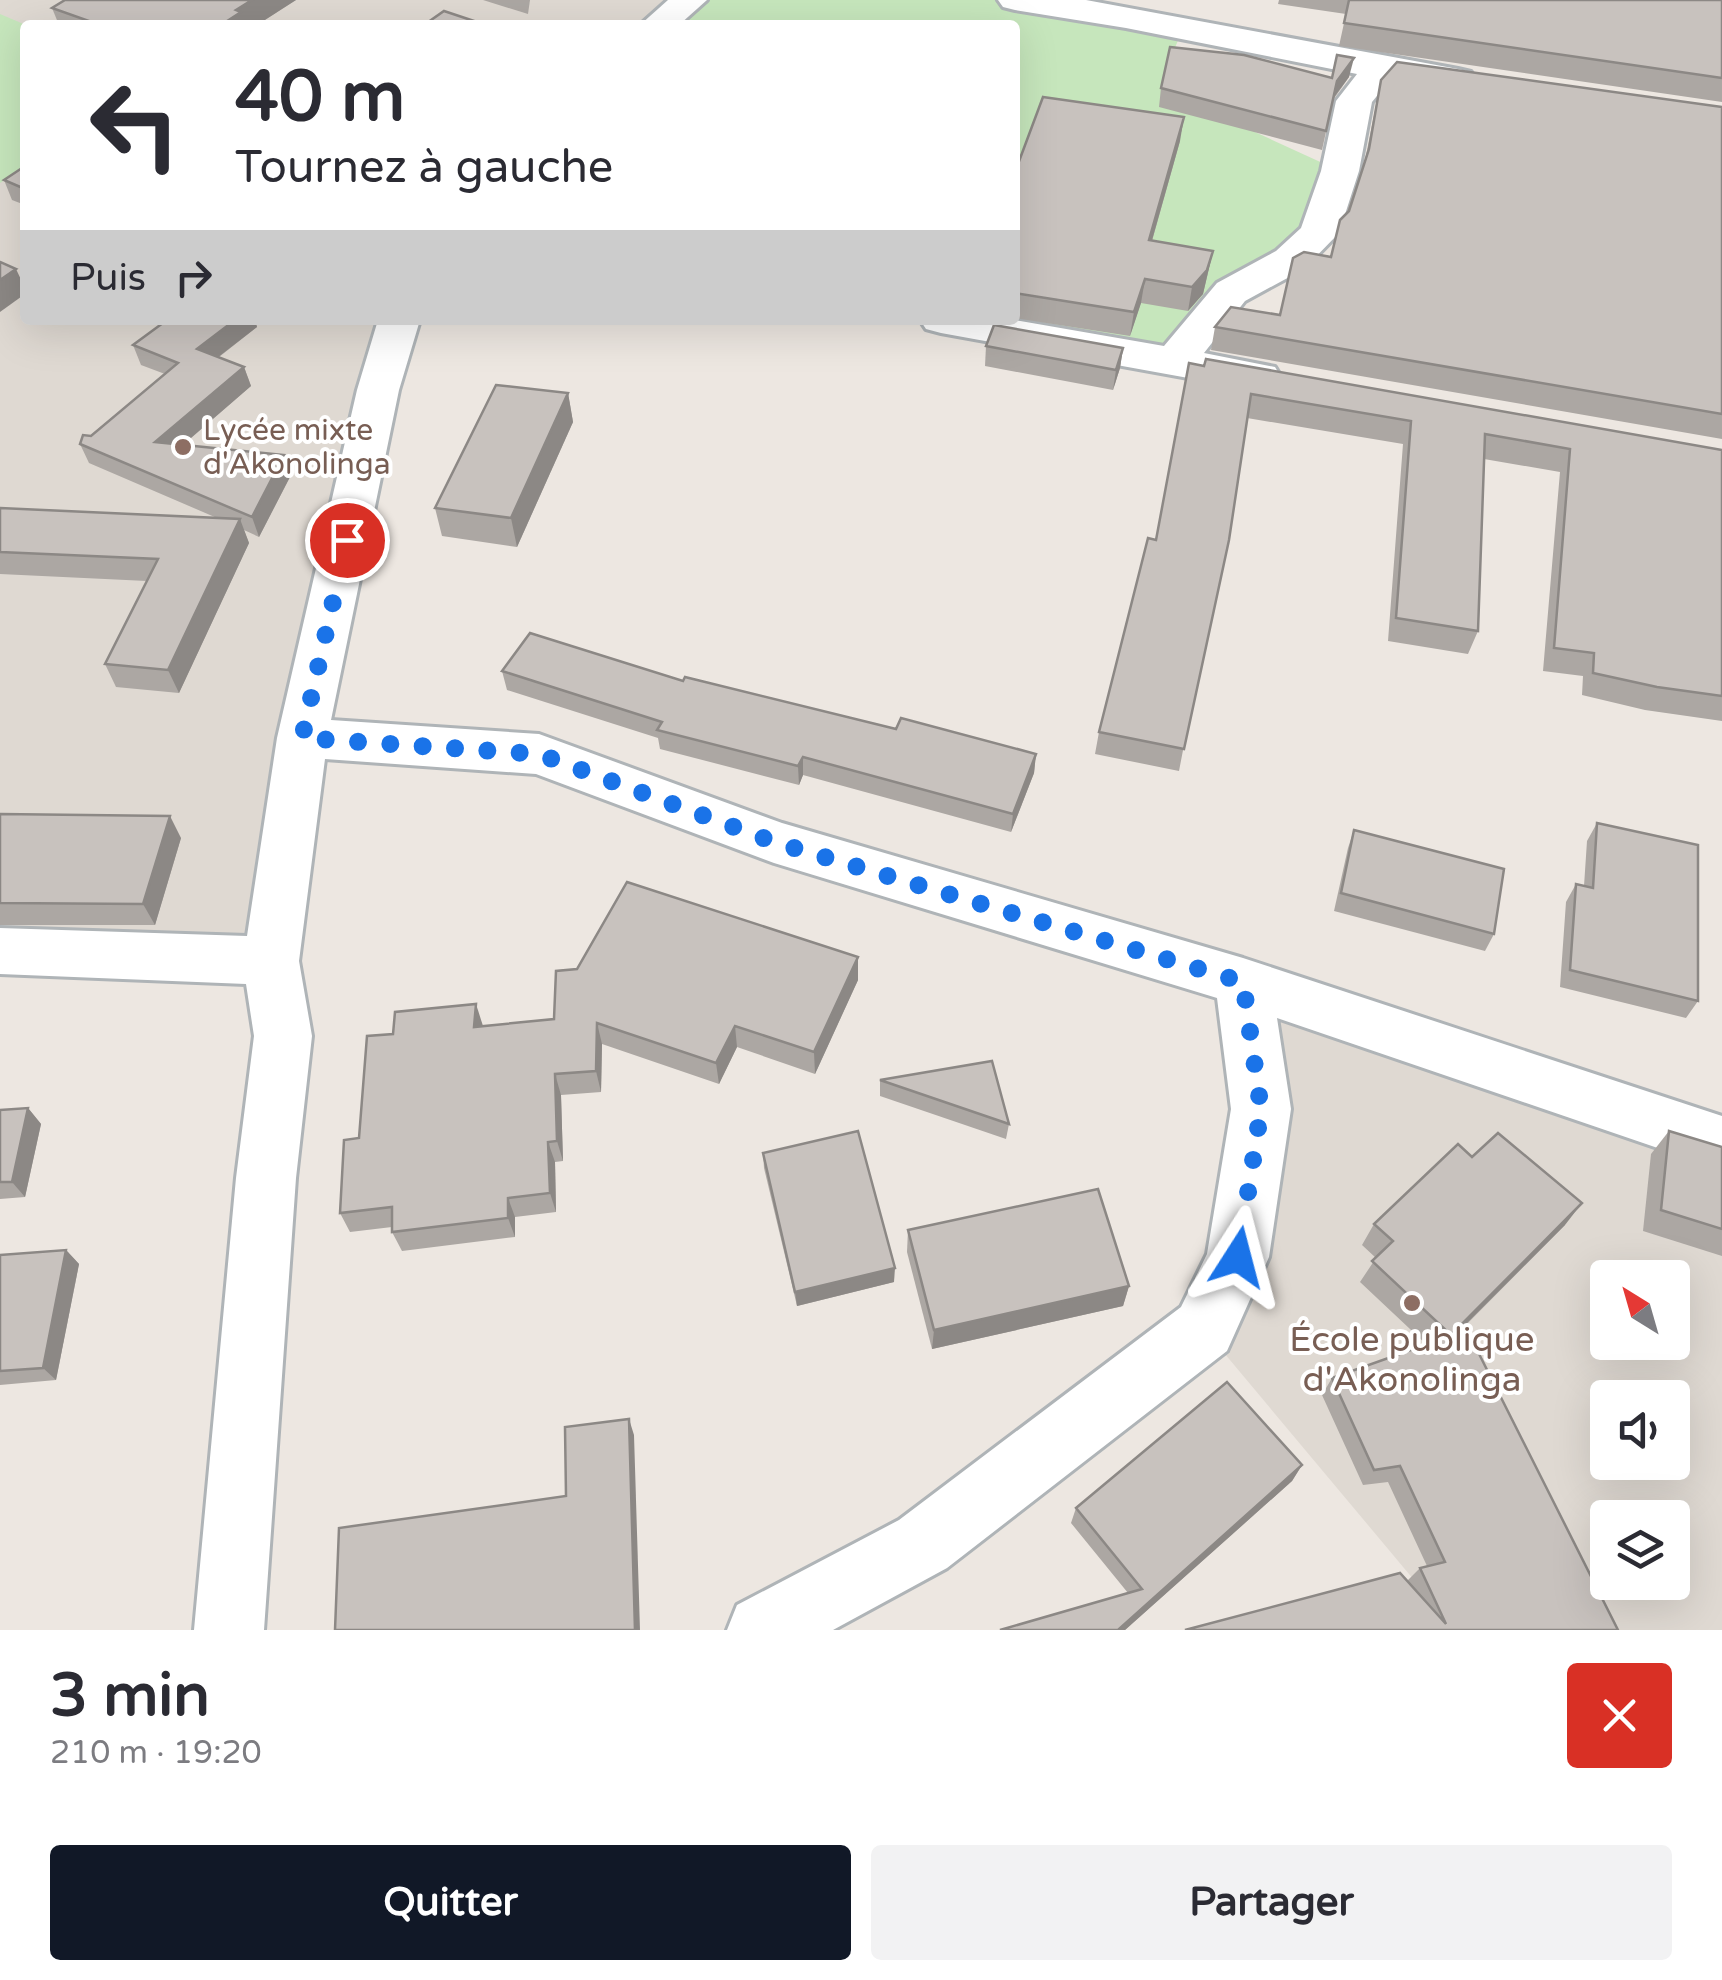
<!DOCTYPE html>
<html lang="fr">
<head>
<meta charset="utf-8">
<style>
	body { margin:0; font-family:"Varela Round",sans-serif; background:#f2f2f3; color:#2b2b33; height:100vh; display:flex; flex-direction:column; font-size:38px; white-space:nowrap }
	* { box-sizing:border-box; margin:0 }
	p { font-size:32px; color:#7c7c81 }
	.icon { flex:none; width:55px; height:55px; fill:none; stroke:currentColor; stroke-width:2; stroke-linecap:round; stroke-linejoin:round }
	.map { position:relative; height:1630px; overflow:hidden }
	.details { display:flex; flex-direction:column; background:#fff; flex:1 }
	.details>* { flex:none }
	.guide { position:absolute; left:20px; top:20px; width:1000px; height:305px; border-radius:10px; box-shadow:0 10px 40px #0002; background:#fff; color:#2b2b33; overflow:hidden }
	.needle { width:65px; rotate:323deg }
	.controls { position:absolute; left:1590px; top:1260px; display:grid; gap:20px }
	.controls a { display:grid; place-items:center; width:100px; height:100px; border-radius:10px; background:#fff; box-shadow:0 10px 40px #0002; font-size:50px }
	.pin { position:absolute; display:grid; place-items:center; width:85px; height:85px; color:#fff; margin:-42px; border:5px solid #fff; border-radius:50%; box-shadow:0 2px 10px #0007 }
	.me { position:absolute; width:110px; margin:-55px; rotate:9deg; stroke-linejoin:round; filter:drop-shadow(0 0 8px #0008) }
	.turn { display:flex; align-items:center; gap:35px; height:210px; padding:0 50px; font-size:45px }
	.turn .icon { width:130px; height:130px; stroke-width:2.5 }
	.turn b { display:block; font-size:70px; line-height:85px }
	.then { display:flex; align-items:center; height:95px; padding:0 50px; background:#0003; gap:20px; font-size:38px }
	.round { display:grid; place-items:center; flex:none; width:105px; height:105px; border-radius:10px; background:#f2f2f3 }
	.overview { display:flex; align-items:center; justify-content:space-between; height:170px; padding:0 50px }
	h1 { font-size:60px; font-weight:700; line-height:75px }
	.button { display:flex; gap:20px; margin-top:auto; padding:20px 50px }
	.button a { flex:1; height:115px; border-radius:10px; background:#111827; color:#fff; font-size:40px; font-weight:700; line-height:115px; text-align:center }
	.button a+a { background:#f2f2f3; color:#2b2b33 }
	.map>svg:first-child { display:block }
</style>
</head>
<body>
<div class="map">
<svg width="1722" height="1630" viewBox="0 0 1722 1630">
	<rect width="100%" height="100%" fill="#ede7e1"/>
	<g fill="#dfd9d2" fill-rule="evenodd">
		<polygon points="0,0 690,0 657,25 25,25 25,320 399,320 271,961 0,951"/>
		<path d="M1243 982 1722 1143V1630H1434L1414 1580 1204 1329 1238 1257ZM1608 1278H1672V1342H1608ZM1608 1398H1672V1462H1608ZM1608 1518H1672V1582H1608Z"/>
	</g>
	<g fill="#c6e6bc">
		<polygon points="690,0 1015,0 1183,29 1167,66 1229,107 1255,132 1340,171 1319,233 1174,362 1015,320 1015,25 657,25"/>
		<polygon points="0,14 26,25 25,168 0,183"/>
	</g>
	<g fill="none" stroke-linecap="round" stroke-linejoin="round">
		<defs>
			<g id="minor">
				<polygon points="668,0 707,0 679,25 640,25"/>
				<polygon points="998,0 1086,0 1458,69 1471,72 1476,80 1471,88 1458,91 1390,80 1372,102 1359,171 1339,233 1304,269 1245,301 1204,353 1275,367 1281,377 1275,387 1260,391 941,333 926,329 920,320 1015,320 1164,346 1217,283 1276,251 1301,228 1321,171 1336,101 1357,74 1126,28 1015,10 1003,7"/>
				<polygon points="378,320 420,320 399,390 331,720 539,734 782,823 1243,958 1722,1116 1722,1170 1277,1018 1291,1109 1269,1257 1227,1351 947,1568 833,1630 727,1630 737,1605 899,1520 1181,1307 1207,1254 1231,1109 1217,998 774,863 536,774 325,759 299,961 312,1036 296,1178 264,1630 194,1630 236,1178 254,1036 246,984 0,974 0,928 247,936 277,738 357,390"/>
			</g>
		</defs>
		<use href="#minor" stroke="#afb4b7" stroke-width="6"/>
		<use href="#minor" fill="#fff" fill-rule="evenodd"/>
	</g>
	<g fill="#aca7a3">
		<polygon points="65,0 296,0 257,25 59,25 52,8"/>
		<polygon points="483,0 530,0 528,14"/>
		<polygon points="1279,0 1722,0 1722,102 1339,46 1346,14 1278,4"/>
		<polygon points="1349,77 1333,100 1322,150 1159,107 1161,88"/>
		<polygon points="1381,80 1722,107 1722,439 1211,350 1215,327 1280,315 1331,257 1365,160"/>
		<polygon points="1180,141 1152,241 1213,251 1203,294 1188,311 1141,303 1130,336 1015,318 1015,172"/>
		<polygon points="25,166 25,205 12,200 4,180"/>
		<polygon points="167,320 255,320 257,327 219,357 244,367 251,386 183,445 291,475 259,537 244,530 249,543 179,693 116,687 105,664 147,581 0,574 0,508 217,518 89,463 80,444 165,374 141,365 133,345"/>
		<polygon points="986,346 1123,348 1120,368 1113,390 985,366"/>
		<polygon points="1189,363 1722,450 1722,721 1645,710 1582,695 1583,676 1543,671 1560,472 1484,459 1478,631 1468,654 1388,641 1403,444 1247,418 1179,771 1095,754 1099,732 1156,540"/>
		<polygon points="568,393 573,422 517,547 442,536 435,508"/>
		<polygon points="502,671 683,681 896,729 1036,754 1034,773 1011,832 803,775 799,785 660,749 658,738 507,690"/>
		<polygon points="0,814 181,838 155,925 0,925"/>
		<polygon points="1597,823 1698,1001 1686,1018 1560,987 1566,902 1576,884 1584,886 1587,841"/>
		<polygon points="1354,830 1494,934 1485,951 1334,911 1348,848"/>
		<polygon points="858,957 858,980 815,1074 737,1047 719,1084 602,1044 601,1092 561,1095 563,1161 555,1162 556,1212 515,1217 515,1237 402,1251 392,1232 392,1227 350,1232 340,1213 359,1138 483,1026 554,1019"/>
		<polygon points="880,1080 1009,1124 1006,1139 880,1096"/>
		<polygon points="28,1108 41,1124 25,1197 0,1199 0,1110"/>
		<polygon points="1669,1131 1722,1147 1722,1256 1643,1231 1651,1154"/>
		<polygon points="763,1153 894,1282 797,1306 764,1168"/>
		<polygon points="1472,1157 1565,1225 1457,1334 1618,1630 1185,1630 1407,1581 1420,1568 1427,1566 1388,1482 1363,1485 1322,1395 1332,1378 1427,1345 1360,1282 1376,1258 1362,1245 1374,1224"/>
		<polygon points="908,1230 1129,1286 1123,1306 932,1349 907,1252"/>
		<polygon points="66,1250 79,1264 56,1380 0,1385 0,1255"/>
		<polygon points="1302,1465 1292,1481 1125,1630 1128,1593 1071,1523 1076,1508"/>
	</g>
	<g fill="#8c8885">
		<polygon points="252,0 296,0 257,25 221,25 236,10"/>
		<polygon points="1354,58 1349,77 1332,100 1337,81"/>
		<polygon points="1184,117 1180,141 1145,265 1149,240"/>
		<polygon points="1213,251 1203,294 1188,311 1192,287"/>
		<polygon points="16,269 25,288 25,294 0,312 0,280"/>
		<polygon points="1145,279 1141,303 1130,336 1134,312"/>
		<polygon points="235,320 255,320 257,327 204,368 197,349"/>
		<polygon points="1123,348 1120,368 1113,390 1116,370"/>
		<polygon points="244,367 251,386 163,462 155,442"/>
		<polygon points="568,393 573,422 517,547 511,518"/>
		<polygon points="284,455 291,475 259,537 252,517"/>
		<polygon points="240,519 249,543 179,693 168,670"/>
		<polygon points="1036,754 1034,773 1011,832 1013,814"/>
		<polygon points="803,757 803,775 799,785 798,766"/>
		<polygon points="170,816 181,838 155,925 143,904"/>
		<polygon points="858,957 858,980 815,1074 814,1052"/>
		<polygon points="476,1004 483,1026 474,1027"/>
		<polygon points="597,1023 602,1044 601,1092 596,1071"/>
		<polygon points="735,1026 737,1047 719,1084 716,1063"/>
		<polygon points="555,1074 561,1095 563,1161 557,1141"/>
		<polygon points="28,1108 41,1124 25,1197 12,1182"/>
		<polygon points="548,1142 555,1162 556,1212 550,1193"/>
		<polygon points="508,1198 515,1217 515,1237 508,1218"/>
		<polygon points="1582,1203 1565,1225 1436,1354 1451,1335"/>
		<polygon points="66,1250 79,1264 56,1380 43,1368"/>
		<polygon points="895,1268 894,1282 797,1306 795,1292"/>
		<polygon points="1129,1286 1123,1306 932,1349 934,1330"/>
		<polygon points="629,1419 634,1435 640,1630 635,1630"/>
		<polygon points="1302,1465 1292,1481 1125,1630 1118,1630"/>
	</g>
	<g fill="#c8c2be" stroke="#8c8885" stroke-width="2.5">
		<polygon points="65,0 252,0 236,10 241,12 221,25 100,25 52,8"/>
		<polygon points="1349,0 1722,0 1722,78 1344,23"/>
		<polygon points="444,11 486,25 424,25"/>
		<polygon points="1170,47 1244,55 1332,78 1337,55 1354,58 1337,81 1326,131 1161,88"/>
		<polygon points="1397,62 1722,107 1722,414 1215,327 1231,307 1280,315 1293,258 1304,252 1331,257 1340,220 1349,211 1369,149 1381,80"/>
		<polygon points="1043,97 1184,117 1149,240 1213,251 1207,270 1192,287 1145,279 1134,312 1015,293 1015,172"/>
		<polygon points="25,166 25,189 4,180"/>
		<polygon points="0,262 16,269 0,280"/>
		<polygon points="167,320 235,320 197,349 244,367 155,442 284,455 252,517 80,444 83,435 91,436 178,363 133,345"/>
		<polygon points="994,325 1123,348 1116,370 986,346"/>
		<polygon points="1206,359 1722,450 1722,696 1657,687 1593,673 1594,653 1554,648 1570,449 1485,434 1478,631 1396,618 1411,421 1251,394 1229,540 1184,749 1099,732 1148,538 1156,540 1189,363 1204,366"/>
		<polygon points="496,385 568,393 511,518 435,508"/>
		<polygon points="0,508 240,519 168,670 105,664 158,559 0,552"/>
		<polygon points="530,633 683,681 685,677 896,729 901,718 1036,754 1013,814 803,757 798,766 657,730 662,722 502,671"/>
		<polygon points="0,814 170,816 143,904 0,903"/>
		<polygon points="1597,823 1698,845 1698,1001 1570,970 1576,884 1593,888"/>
		<polygon points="1354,830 1504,869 1494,934 1341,893"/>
		<polygon points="627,882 858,957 814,1052 735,1026 716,1063 597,1023 596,1071 555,1074 557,1141 548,1142 550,1193 508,1198 508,1218 392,1232 392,1207 340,1213 344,1140 359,1138 367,1036 393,1034 395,1012 476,1004 474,1027 554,1019 556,971 577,969"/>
		<polygon points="992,1061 1009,1124 880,1080"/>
		<polygon points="28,1108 12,1182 0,1182 0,1110"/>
		<polygon points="858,1131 895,1268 795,1292 763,1153"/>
		<polygon points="1669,1131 1722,1147 1722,1229 1661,1210"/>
		<polygon points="1498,1133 1582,1203 1451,1335 1372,1261 1393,1241 1374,1224 1458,1144 1472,1157"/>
		<polygon points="1098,1189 1129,1286 934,1330 908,1230"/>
		<polygon points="66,1250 43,1368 0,1371 0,1255"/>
		<polygon points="1467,1330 1618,1630 1185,1630 1400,1573 1446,1624 1420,1568 1445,1562 1400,1466 1374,1470 1332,1378"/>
		<polygon points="1227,1382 1302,1465 1118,1630 1000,1630 1142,1589 1076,1508"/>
		<polygon points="629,1419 635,1630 335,1630 339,1528 566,1496 565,1427"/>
	</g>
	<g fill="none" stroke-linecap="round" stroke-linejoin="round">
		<polyline stroke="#1a73e8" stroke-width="18" stroke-dasharray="0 32.4" points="347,540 302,738 539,754 774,842 1243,982 1261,1109 1238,1257"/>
	</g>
	<g fill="#8d6e63" stroke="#fff" stroke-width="4">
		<circle cx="183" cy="447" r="10"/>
		<circle cx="1412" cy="1303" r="10"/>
	</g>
	<g text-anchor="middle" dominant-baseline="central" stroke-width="8" stroke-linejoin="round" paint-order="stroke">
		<g font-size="30" fill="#785e54" stroke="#fff" text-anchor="start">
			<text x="203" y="430">Lycée mixte<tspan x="203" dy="34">d'Akonolinga</tspan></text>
		</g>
		<g font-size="35" fill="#785e54" stroke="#fff">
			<text x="1412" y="1340">École publique<tspan x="1412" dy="40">d'Akonolinga</tspan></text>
		</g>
	</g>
</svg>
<div class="controls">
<a><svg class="needle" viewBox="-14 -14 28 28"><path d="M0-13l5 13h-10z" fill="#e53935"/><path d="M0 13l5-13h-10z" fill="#7c7c81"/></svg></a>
<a><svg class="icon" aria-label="sound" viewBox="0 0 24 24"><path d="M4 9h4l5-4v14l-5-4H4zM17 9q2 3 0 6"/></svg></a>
<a><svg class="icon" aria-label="layers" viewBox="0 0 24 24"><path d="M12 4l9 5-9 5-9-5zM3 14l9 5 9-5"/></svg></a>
</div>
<div class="pin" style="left:347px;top:540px;background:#d93025"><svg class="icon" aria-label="arrive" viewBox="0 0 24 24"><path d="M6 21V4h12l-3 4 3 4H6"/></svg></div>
<svg class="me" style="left:1238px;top:1257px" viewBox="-20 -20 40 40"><path d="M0-17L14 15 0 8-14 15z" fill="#1a73e8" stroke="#fff" stroke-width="4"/></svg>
<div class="guide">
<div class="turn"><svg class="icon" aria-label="left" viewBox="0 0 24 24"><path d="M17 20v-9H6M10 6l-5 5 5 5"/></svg><div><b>40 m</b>Tournez à gauche</div></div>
<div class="then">Puis<svg class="icon" aria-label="right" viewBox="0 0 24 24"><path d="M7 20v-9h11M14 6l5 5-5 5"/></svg></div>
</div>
</div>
<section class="details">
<div class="overview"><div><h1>3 min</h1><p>210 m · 19:20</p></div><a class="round" style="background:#d93025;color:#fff"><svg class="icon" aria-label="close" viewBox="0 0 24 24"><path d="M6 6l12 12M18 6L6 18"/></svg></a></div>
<div class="button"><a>Quitter</a><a>Partager</a></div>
</section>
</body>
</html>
